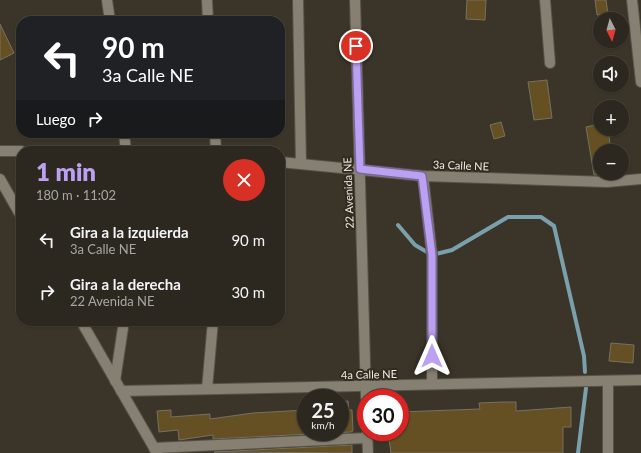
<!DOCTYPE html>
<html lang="es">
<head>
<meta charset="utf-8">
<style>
	body { margin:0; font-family:Lato,sans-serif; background:#343028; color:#f1f3f6; height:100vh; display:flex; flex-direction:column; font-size:15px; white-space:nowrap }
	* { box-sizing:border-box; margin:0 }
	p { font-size:13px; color:#a6a6a4 }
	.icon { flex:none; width:22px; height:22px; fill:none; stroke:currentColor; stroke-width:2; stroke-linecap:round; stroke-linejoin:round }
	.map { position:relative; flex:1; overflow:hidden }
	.details { position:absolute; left:16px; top:146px; width:269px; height:180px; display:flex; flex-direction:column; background:#2c281f; border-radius:16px; box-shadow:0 1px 3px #0004,0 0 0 1px #48443d }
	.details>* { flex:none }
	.top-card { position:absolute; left:16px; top:16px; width:269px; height:122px; border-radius:16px; box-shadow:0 1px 3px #0004,0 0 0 1px #48443d; background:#202124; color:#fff; overflow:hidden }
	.needle { width:26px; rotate:174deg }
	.tools { position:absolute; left:593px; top:12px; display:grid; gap:8px }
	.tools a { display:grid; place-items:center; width:36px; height:36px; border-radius:50%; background:#2c281f; box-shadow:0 1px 3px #0004,0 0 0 1px #48443d; font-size:20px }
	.speed { position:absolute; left:297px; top:389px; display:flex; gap:8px; font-size:20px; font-weight:700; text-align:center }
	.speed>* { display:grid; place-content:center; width:52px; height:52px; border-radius:50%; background:#2c281f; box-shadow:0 1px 3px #0004,0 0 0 1px #48443d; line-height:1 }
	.speed small { font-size:10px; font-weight:400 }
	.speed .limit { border:6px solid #d22; background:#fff; color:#111 }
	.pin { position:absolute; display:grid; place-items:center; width:34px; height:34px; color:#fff; margin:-17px; border:2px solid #fff; border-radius:50%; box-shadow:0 1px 4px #0007 }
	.me { position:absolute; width:44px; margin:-22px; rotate:0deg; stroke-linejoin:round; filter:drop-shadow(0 0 3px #0008) }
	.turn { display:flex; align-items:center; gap:14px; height:84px; padding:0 20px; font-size:18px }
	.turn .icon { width:52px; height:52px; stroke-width:2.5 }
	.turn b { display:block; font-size:28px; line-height:34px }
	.then { display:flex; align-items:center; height:38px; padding:0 20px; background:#0003; gap:8px; font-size:15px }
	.round { display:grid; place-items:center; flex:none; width:42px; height:42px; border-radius:21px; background:#343028 }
	.head { display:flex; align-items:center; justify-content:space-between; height:68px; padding:0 20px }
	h1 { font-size:24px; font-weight:800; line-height:30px; color:#bca0f2 }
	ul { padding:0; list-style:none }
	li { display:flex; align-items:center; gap:12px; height:52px; padding:0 20px }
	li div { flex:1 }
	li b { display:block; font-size:15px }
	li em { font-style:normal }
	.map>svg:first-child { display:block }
</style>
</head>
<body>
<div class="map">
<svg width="641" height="453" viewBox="0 0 641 453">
	<rect width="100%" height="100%" fill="#3b3529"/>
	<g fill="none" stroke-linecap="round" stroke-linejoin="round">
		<g stroke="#79a0ac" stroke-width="4">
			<polyline points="398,225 415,245 432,255 452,250 508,217 541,217 554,226 584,356 585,372"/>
			<polyline points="578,453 586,388"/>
		</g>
	</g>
	<g fill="#645023" stroke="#777163">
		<polygon points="467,0 486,0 485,20 466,19"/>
		<polygon points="595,0 606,0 608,14 597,15"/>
		<polygon points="0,24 14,53 0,60"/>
		<polygon points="547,80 552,118 534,120 528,82"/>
		<polygon points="501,122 505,136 494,139 490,125"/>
		<polygon points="600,124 600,129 608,129 611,151 600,151 600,175 594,175 586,127"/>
		<polygon points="611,343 634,345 633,363 609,361"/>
		<polygon points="348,401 349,410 352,410 353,431 351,432 213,439 213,435 179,440 178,430 159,432 157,411 171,410 171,417 210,414 210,419 253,413 306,410 306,432 340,432 340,402"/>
		<polygon points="503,402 516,402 516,411 571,407 571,427 563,427 563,453 391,453 388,432 400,432 400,412 480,409 479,403"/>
		<polygon points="352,445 352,453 214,452"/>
	</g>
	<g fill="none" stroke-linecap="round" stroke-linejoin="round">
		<defs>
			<g id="minor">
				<polyline points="107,0 110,21"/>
				<polyline points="207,0 208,21"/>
				<polyline points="298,0 301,164"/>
				<polyline points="355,0 366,398"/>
				<polyline points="545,0 550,63"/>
				<polyline points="632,0 641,82"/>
				<polyline points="124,133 126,151"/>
				<polyline points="215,133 216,151"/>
				<polyline points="0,151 21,151"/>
				<polyline points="280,162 423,176 607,182 641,179"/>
				<polyline points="423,176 432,255 432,384"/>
				<polyline points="0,179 21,216"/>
				<polyline points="81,321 157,453"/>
				<polyline points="115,381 124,321"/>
				<polyline points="207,389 213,321"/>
				<polyline points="121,391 641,380"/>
				<polyline points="367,432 368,453"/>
				<polyline points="154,448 367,438"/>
				<polyline points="608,453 608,381"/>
			</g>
		</defs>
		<use href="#minor" stroke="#575248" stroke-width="12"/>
		<use href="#minor" stroke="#868072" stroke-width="10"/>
	</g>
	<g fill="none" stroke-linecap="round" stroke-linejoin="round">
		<defs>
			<polyline id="route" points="356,46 360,169 422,176 432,255 432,356"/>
		</defs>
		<use href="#route" stroke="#7a689d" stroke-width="10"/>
		<use href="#route" stroke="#bca0f2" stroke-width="7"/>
	</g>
	<g text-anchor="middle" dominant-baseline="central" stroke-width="4" stroke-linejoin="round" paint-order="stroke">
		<g font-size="11" fill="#ede9e2" stroke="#312b20">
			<text transform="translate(461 165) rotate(2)">3a Calle NE</text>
			<text transform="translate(348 193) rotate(-92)">22 Avenida NE</text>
			<text transform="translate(369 374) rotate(-1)">4a Calle NE</text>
		</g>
	</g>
</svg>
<div class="tools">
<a><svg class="needle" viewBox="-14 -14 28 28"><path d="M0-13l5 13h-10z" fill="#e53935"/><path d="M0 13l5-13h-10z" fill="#a6a6a4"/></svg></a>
<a><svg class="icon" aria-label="sound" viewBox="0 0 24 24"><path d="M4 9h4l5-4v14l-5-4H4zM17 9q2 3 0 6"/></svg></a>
<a>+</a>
<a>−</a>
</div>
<div class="speed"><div>25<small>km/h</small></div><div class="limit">30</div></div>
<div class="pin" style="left:356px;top:46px;background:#d93025"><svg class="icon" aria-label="arrive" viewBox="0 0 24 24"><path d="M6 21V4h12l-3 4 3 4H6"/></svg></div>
<svg class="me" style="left:432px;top:356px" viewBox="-20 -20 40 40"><path d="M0-17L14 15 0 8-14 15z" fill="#bca0f2" stroke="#fff" stroke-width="4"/></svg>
<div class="top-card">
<div class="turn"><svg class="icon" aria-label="left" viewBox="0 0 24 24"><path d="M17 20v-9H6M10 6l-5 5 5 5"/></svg><div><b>90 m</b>3a Calle NE</div></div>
<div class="then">Luego<svg class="icon" aria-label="right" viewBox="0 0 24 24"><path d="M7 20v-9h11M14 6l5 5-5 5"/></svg></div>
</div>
<section class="details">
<div class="head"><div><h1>1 min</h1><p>180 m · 11:02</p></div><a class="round" style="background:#d93025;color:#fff"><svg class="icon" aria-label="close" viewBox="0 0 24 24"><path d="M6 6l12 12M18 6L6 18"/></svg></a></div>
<ul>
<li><svg class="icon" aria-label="left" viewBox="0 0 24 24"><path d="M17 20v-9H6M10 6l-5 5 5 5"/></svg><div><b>Gira a la izquierda</b><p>3a Calle NE</p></div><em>90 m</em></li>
<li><svg class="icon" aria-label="right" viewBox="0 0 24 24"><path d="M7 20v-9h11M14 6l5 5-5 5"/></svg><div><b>Gira a la derecha</b><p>22 Avenida NE</p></div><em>30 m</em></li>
</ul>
</section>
</div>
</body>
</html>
